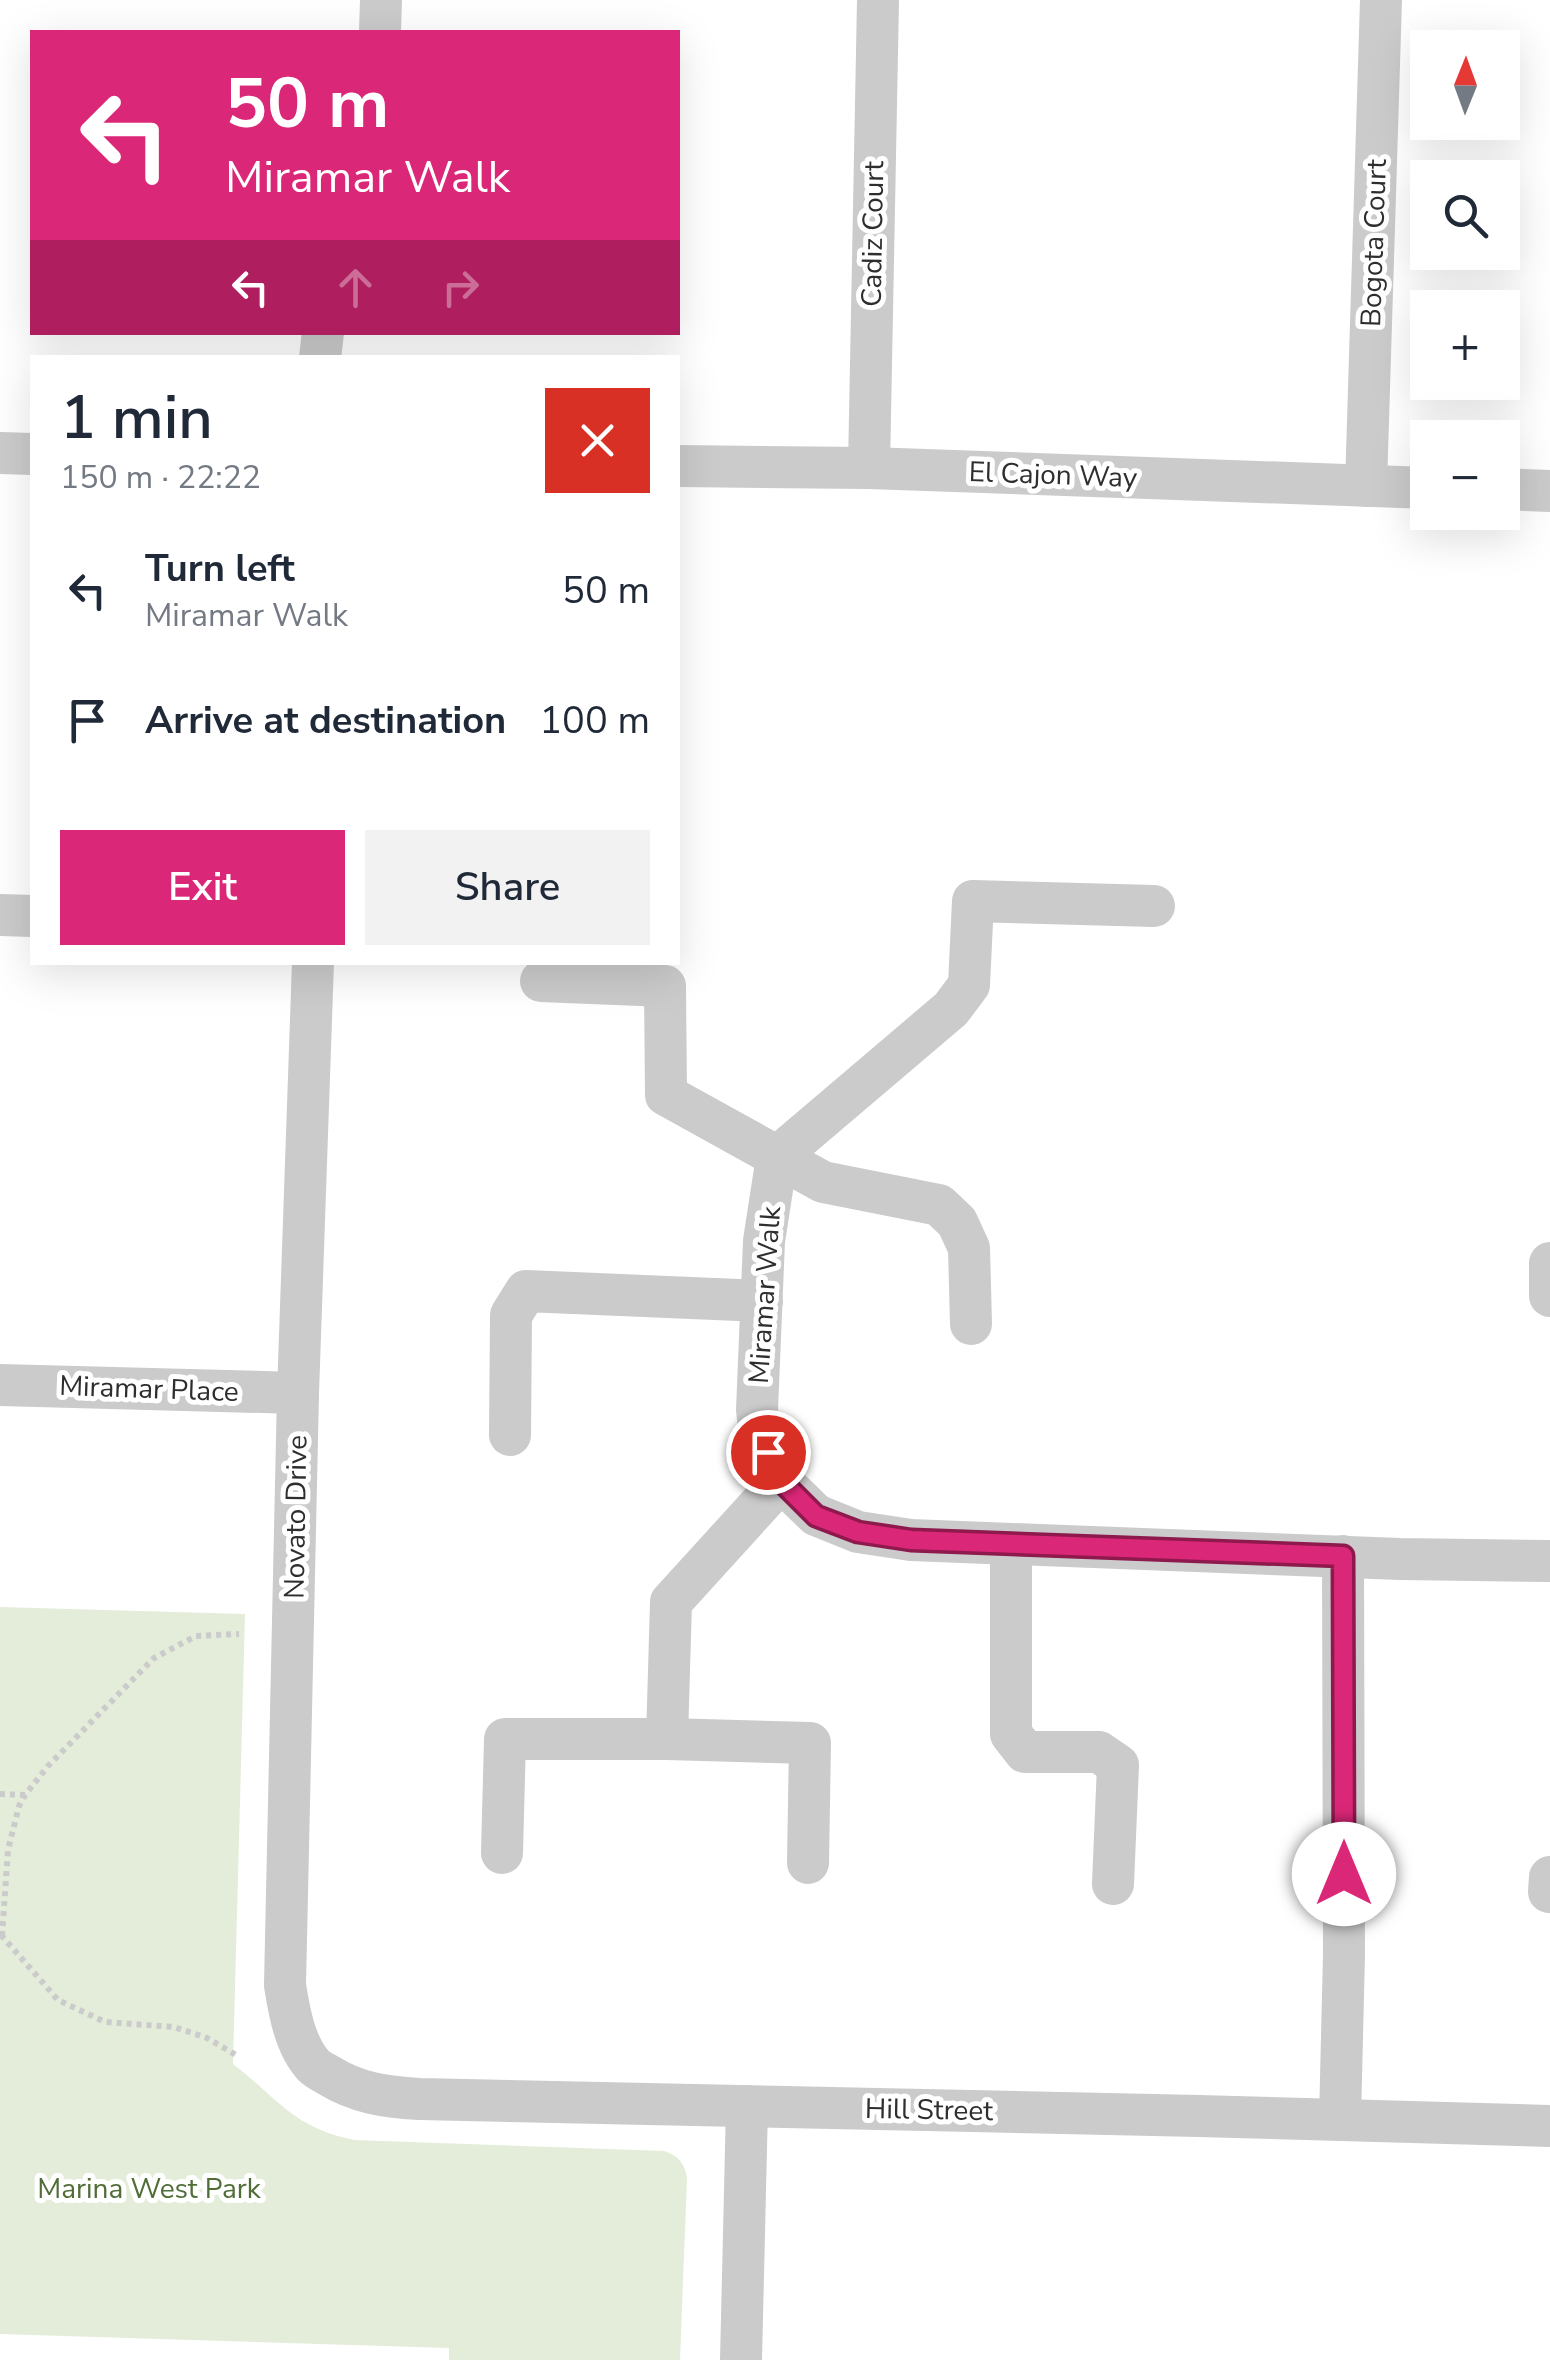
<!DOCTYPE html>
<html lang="en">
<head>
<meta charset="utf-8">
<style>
	body { margin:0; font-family:"Nunito Sans",sans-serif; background:#f2f2f3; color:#1f2937; height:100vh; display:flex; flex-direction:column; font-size:38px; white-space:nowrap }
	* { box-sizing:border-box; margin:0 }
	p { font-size:32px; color:#747a83 }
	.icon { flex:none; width:55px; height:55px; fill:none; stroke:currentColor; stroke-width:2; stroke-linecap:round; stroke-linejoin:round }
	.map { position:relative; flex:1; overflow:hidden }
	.panel { position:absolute; left:30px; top:355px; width:650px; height:610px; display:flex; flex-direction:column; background:#fff; border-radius:0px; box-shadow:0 10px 40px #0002 }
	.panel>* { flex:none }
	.guide { position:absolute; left:30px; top:30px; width:650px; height:305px; border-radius:0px; box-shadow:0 10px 40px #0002; background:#db2777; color:#fff; overflow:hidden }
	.needle { width:65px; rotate:1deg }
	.tools { position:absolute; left:1410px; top:30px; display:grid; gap:20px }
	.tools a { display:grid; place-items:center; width:110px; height:110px; border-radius:0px; background:#fff; box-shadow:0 10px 40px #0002; font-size:50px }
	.pin { position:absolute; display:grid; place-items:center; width:85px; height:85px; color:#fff; margin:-42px; border:5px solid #fff; border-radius:50%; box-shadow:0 2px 10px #0007 }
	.me { position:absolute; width:110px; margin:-55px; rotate:0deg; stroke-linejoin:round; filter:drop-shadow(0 0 8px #0008) }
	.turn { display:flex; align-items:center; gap:35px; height:210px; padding:0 30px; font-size:45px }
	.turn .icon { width:130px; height:130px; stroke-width:2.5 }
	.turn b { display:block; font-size:70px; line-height:85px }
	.lanes { display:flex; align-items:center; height:95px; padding:0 30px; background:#0003; justify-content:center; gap:50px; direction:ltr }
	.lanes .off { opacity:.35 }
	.round { display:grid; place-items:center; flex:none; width:105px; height:105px; border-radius:0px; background:#f2f2f3 }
	.headline { display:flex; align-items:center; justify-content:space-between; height:170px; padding:0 30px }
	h1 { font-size:60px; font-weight:600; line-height:75px }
	.cta { display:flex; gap:20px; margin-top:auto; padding:20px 30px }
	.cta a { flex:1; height:115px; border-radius:0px; background:#db2777; color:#fff; font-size:40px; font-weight:600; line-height:115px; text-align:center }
	.cta a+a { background:#f2f2f3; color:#1f2937 }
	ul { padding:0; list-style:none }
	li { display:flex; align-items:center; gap:30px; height:130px; padding:0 30px }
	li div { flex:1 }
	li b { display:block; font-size:38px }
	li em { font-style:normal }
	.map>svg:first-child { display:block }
</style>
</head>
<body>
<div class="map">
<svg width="1550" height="2360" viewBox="0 0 1550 2360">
	<rect width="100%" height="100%" fill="#fff"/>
	<path fill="#e4edda" d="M0 1607 245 1614 233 2064C280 2100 292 2127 354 2140L664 2151C678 2155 685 2164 687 2178L680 2360H449V2348L0 2334Z"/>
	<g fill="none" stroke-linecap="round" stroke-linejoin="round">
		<g stroke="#cbcbcb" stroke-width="6" stroke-dasharray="5 5" stroke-linecap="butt">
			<polyline points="0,1794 25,1795"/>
			<polyline points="1,1935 58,2000 105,2022 174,2027 207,2038 236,2055"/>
			<polyline points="2,1936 8,1850 19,1806 25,1795 48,1766 154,1658 196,1636 239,1634"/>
		</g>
		<g stroke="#cbcbcb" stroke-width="42">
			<polyline points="380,32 381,0"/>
			<polyline points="320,358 323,332"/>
			<polyline points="0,453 32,454"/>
			<polyline points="678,466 869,468 1428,488"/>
			<polyline points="869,468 878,0"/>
			<polyline points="1366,486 1381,0"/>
			<polyline points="1502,489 1550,491"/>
			<polyline points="0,915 32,916"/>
			<path d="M313 962 298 1393 285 1985C289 2011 295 2046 314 2066 318 2070 323 2072 328 2075 357 2093 385 2097 419 2099L1199 2116 1550 2126"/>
			<polyline points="541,981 665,986 666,1095 823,1182 939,1205 957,1222 969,1248 971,1324"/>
			<polyline points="777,1157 764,1241 757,1410 759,1428 777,1477 816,1515 858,1532 911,1540 1400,1559 1550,1561"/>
			<polyline points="777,1157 951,1009 969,985 973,901 1154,906"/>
			<polyline points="1550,1263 1550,1296"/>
			<polyline points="0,1385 298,1393"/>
			<polyline points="510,1435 511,1315 526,1291 762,1301"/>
			<polyline points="1011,1545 1011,1734 1025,1752 1099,1752 1118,1765 1113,1884"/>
			<polyline points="667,1739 810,1743 808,1863"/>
			<polyline points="502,1853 505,1739 667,1739 671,1602 781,1481"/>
			<polyline points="1549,1892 1550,1877"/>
			<polyline points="1340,2120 1344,1954 1343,1556"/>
			<polyline points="741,2360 747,2106"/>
		</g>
	</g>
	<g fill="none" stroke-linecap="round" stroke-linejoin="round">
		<defs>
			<polyline id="route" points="768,1452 777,1477 816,1516 858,1532 911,1540 1343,1556 1344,1874"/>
		</defs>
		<use href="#route" stroke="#8e194d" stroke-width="25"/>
		<use href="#route" stroke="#db2777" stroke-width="18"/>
	</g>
	<g text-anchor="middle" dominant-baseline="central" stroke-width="10" stroke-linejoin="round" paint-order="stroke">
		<g font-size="28" fill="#2e2e2e" stroke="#fff">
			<text transform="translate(873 234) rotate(-89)">Cadiz Court</text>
			<text transform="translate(1374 243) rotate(-88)">Bogota Court</text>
			<text transform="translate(1053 475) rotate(2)">El Cajon Way</text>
			<text transform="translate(765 1295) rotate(-86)">Miramar Walk</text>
			<text transform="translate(149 1389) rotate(2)">Miramar Place</text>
			<text transform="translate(296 1517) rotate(-89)">Novato Drive</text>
			<text transform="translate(929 2110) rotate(1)">Hill Street</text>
		</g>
		<g font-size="28" fill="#506d38" stroke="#fff">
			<text x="149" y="2189">Marina West Park</text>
		</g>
	</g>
</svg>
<div class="tools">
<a><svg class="needle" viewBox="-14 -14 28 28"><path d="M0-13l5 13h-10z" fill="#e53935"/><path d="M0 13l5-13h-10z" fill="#747a83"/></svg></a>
<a><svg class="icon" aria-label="search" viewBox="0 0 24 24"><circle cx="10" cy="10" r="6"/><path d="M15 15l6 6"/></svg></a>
<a>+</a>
<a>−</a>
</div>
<div class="pin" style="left:768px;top:1452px;background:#d93025"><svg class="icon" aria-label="arrive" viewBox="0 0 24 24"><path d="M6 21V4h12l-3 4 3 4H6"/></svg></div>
<svg class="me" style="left:1344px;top:1874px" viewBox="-20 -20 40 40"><circle r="19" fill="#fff"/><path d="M0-13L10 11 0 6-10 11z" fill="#db2777"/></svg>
<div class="guide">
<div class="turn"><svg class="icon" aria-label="left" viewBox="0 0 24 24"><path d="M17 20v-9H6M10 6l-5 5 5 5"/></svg><div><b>50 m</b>Miramar Walk</div></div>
<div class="lanes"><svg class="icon" aria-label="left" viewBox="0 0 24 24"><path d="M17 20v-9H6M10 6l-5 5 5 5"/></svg><svg class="icon off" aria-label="ahead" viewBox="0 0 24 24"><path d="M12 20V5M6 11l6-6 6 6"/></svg><svg class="icon off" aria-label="right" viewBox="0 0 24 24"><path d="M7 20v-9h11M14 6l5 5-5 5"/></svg></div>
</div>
<section class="panel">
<div class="headline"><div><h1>1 min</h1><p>150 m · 22:22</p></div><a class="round" style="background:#d93025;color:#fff"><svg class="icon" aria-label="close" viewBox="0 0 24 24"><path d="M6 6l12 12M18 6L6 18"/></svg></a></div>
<ul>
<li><svg class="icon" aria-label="left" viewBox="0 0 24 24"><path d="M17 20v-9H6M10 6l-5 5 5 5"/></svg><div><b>Turn left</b><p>Miramar Walk</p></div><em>50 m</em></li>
<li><svg class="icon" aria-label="arrive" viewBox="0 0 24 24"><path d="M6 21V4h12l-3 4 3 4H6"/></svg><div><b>Arrive at destination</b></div><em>100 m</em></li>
</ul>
<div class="cta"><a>Exit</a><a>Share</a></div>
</section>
</div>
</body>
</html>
